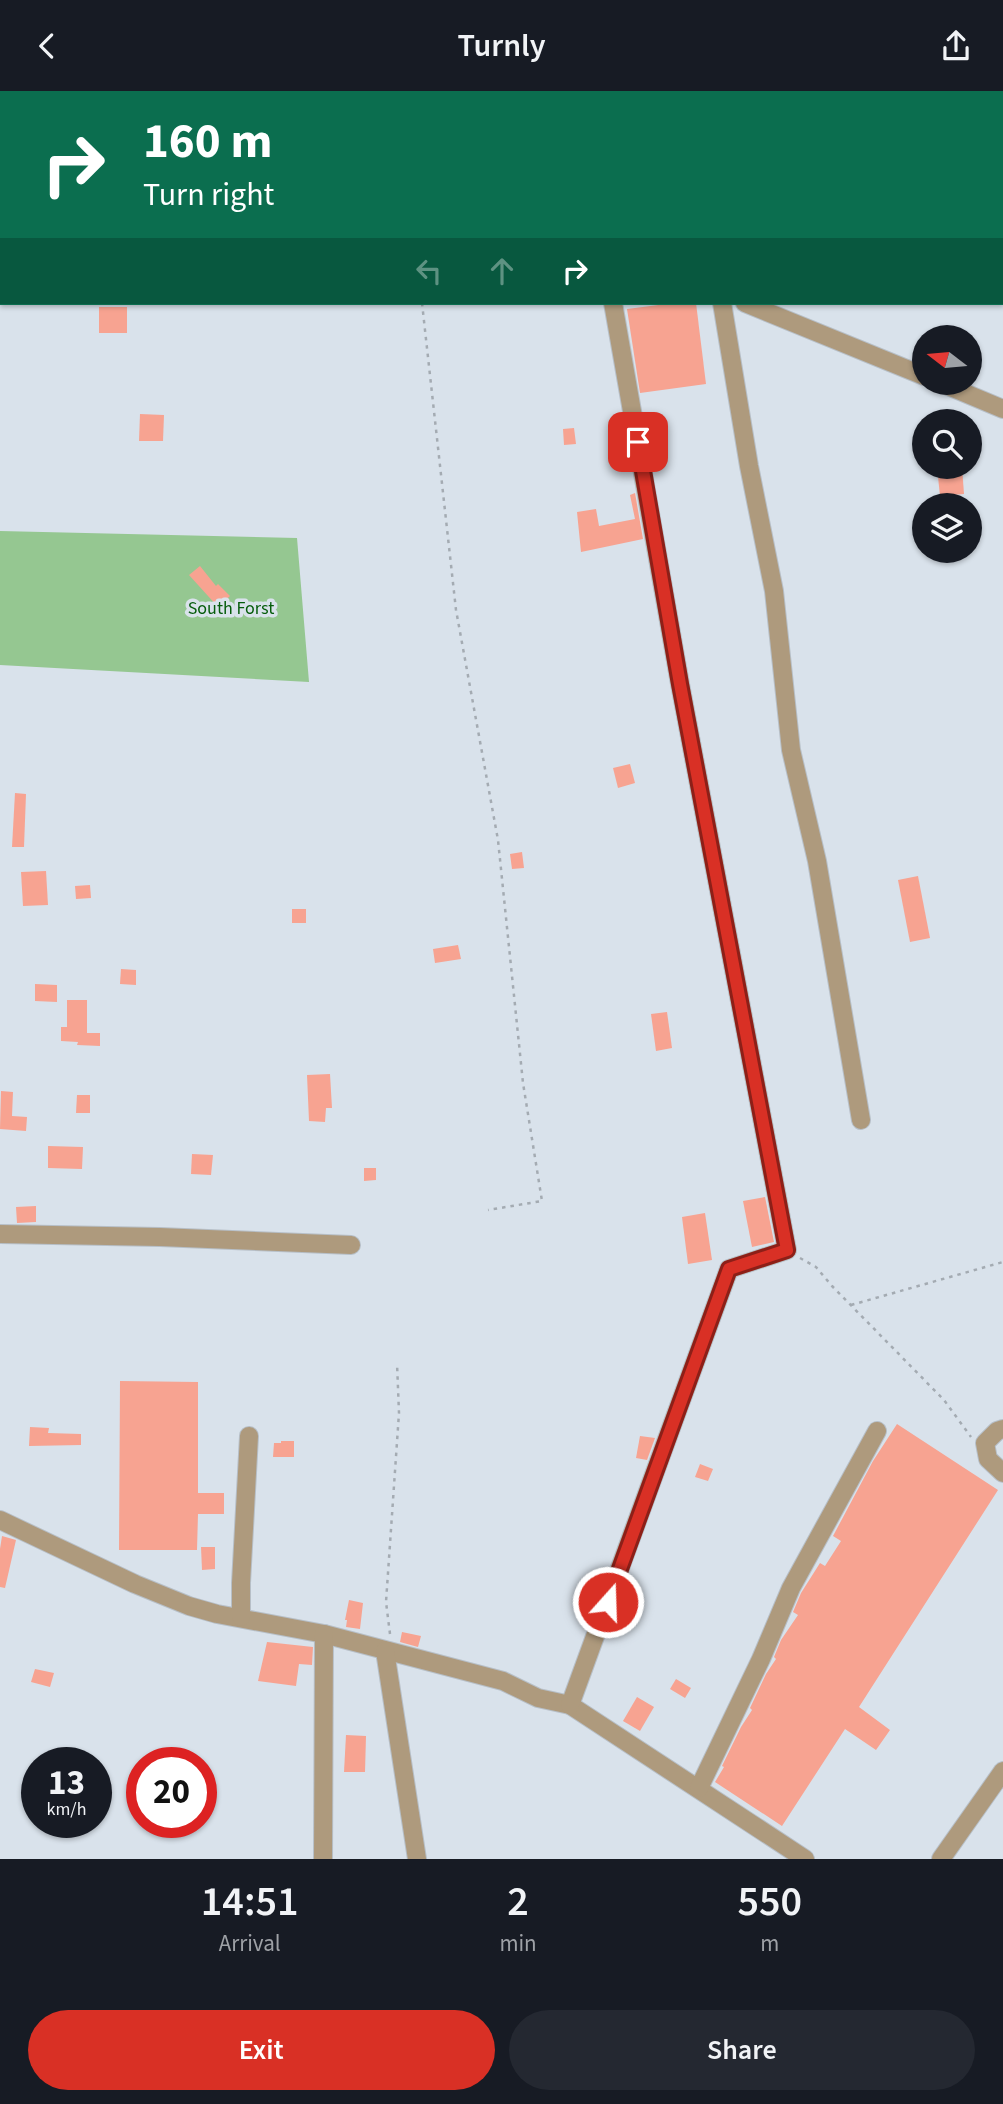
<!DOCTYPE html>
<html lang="en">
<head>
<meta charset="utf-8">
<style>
	body { margin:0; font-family:"Source Sans 3",sans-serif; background:#242831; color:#f1f3f6; height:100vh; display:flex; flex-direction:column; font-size:26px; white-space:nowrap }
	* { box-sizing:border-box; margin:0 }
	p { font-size:23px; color:#9ea1a6 }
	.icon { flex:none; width:38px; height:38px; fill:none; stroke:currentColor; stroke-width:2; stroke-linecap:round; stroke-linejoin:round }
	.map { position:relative; height:1768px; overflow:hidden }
	.panel { display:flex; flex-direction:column; background:#171b24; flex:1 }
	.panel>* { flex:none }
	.hud { position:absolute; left:0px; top:0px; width:1004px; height:214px; box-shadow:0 2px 5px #0004; background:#0b6e4f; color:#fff; overflow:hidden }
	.needle { width:46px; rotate:286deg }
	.controls { position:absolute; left:912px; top:234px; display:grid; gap:14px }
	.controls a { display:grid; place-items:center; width:70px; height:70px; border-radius:50%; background:#171b24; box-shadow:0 2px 5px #0004; font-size:35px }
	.speed { position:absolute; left:21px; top:1656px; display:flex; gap:14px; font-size:35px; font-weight:700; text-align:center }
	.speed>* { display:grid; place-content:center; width:91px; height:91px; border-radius:50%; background:#171b24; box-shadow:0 2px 5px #0004; line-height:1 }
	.speed small { font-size:18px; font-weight:400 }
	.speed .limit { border:10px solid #d22; background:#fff; color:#111 }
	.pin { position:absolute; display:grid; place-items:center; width:60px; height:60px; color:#fff; margin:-30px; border-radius:14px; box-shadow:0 4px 10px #0006 }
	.me { position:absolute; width:77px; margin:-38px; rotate:20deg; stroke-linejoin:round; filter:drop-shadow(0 0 5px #0008) }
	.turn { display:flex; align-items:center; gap:24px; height:147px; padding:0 28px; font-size:32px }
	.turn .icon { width:91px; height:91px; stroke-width:2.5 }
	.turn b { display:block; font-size:49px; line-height:60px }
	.lanes { display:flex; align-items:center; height:66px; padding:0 28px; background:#0003; justify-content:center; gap:35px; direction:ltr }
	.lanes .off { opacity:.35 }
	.eta { display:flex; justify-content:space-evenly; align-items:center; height:119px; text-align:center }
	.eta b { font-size:42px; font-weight:600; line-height:49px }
	.primary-button { display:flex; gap:14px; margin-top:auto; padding:14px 28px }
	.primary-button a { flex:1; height:80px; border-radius:42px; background:#d93025; color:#fff; font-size:28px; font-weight:600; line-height:80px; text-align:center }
	.primary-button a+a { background:#242831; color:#f1f3f6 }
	header { display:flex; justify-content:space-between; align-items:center; height:91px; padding:0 28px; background:#171b24; font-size:32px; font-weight:600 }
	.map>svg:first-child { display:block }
</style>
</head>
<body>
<header><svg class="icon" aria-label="back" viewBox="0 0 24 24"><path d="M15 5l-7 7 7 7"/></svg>Turnly<svg class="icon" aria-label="share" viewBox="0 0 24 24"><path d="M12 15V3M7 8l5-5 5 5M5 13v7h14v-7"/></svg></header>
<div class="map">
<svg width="1003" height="1768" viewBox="0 0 1003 1768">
	<rect width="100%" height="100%" fill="#d9e2eb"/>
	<polygon fill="#95c791" points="0,440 297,447 309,591 0,574"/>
	<g fill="#f7a391">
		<polygon points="674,212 696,212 706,293 640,302 627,218"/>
		<rect x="99" y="216" width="28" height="26"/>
		<polygon points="140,323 164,324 163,350 139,350"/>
		<polygon points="574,337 576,353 564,354 563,338"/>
		<polygon points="937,376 962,376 964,403 940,405"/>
		<polygon points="635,402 643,448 581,461 577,421 596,418 599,435 635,428 630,404"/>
		<polygon points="200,475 216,495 218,493 230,505 218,516 189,484"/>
		<polygon points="630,673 635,692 618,697 613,677"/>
		<polygon points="15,702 26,703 24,756 12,756"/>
		<polygon points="522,761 524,777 512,778 510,763"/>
		<polygon points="46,780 48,814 23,815 21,781"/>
		<polygon points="918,785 930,847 910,851 898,789"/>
		<polygon points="90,794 91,807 76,808 75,795"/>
		<rect x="292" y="818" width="14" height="14"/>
		<polygon points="458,854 461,868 435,872 433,858"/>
		<polygon points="121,878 136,879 136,894 120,893"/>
		<polygon points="35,893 57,894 57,911 35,910"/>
		<polygon points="67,909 87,909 87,942 100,942 100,955 77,954 78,951 61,950 61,936 67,936"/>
		<polygon points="667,921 672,957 656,960 651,923"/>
		<polygon points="330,983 332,1017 326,1017 325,1031 309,1030 307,984"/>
		<polygon points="1,1000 13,1001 12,1025 27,1026 26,1040 0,1038"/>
		<polygon points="77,1004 90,1004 90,1022 76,1022"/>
		<polygon points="48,1055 83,1056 82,1078 48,1077"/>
		<polygon points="192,1063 213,1064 211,1084 191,1083"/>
		<polygon points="364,1077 376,1077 376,1089 364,1090"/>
		<polygon points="765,1106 774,1151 752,1156 743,1110"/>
		<polygon points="36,1115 36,1131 17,1132 16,1116"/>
		<polygon points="705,1122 712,1169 688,1173 682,1126"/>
		<polygon points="120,1290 198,1291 198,1402 224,1402 224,1423 198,1423 197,1459 119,1459"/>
		<polygon points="897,1333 998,1399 859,1616 890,1639 876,1659 845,1638 782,1735 715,1691 724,1676 722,1675 741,1636 752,1619 750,1617 766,1583 776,1568 774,1566 781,1549 798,1524 793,1521 801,1502 820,1472 825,1475 841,1450 833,1445 873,1370"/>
		<polygon points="30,1336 49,1337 48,1342 81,1343 81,1354 29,1355"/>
		<polygon points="640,1345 655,1347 647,1369 636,1367"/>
		<polygon points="281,1350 294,1350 294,1366 273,1366 274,1352 281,1352"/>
		<polygon points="700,1373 713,1378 708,1390 695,1386"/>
		<polygon points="2,1445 16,1449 5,1497 0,1496 0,1458"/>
		<polygon points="201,1456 215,1456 215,1478 202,1479"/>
		<polygon points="349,1509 363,1512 360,1538 346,1536 347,1529 345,1529"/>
		<polygon points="402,1541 421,1545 418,1556 400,1551"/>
		<polygon points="267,1551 313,1556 312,1574 299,1573 296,1595 258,1590"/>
		<polygon points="35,1578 54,1582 50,1596 31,1591"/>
		<polygon points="676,1588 691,1597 685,1607 670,1598"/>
		<polygon points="637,1606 654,1616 640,1640 623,1630"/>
		<polygon points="346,1644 366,1645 365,1681 344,1681"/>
	</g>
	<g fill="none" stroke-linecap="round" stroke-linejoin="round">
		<defs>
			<g id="minor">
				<polyline points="185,0 191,2"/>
				<polyline points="351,2 351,0"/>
				<polyline points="880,2 882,0"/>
				<polyline points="722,212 749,375 774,500 791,659 817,770 861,1029"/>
				<polyline points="745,212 924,285"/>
				<polyline points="941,292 1003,318"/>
				<polyline points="0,1143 160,1146 351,1154"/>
				<polyline points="1003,1338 997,1340 985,1352 988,1368 1003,1382"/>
				<polyline points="0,1429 135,1493 189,1515 217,1523 324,1543 503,1590 538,1607 570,1614 805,1768"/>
				<polyline points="241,1526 241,1492 249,1345"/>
				<polyline points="385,1560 417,1768"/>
				<polyline points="570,1614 729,1178 787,1159 680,593 613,212"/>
				<polyline points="699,1697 761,1568 791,1497 877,1340"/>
				<polyline points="323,1768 324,1543"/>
				<polyline points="941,1768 1003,1680"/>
			</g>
		</defs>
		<use href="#minor" stroke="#b7bfc7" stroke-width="20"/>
		<g stroke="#a4abb2" stroke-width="2.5" stroke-dasharray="3.5 5" stroke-linecap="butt">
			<polyline points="422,212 456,519 498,749 523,992 542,1110 488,1119"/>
			<polyline points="800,1167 816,1176 832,1195 944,1309 971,1346"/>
			<polyline points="851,1214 1003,1171"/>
			<polyline points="390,1543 386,1511 399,1322 397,1272"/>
		</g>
		<use href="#minor" stroke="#ae9a7d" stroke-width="18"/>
	</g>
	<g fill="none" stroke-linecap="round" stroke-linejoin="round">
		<defs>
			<polyline id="route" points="608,1511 729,1178 787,1159 680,593 638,351"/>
		</defs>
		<use href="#route" stroke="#8d1f18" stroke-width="18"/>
		<use href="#route" stroke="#d93025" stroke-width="12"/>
	</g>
	<g text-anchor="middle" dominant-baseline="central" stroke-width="7" stroke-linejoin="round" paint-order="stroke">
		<g font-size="18" fill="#055c0b" stroke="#d9e2eb">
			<text x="231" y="517">South Forst</text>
		</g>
	</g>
</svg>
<div class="controls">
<a><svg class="needle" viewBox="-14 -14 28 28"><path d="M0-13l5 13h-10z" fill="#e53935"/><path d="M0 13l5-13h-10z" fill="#9ea1a6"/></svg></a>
<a><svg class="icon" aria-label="search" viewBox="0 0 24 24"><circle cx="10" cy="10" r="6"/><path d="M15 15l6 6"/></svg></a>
<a><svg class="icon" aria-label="layers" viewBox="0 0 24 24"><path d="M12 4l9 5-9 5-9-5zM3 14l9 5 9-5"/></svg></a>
</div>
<div class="speed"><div>13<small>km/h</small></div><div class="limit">20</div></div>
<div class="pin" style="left:638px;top:351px;background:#d93025"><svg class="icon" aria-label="arrive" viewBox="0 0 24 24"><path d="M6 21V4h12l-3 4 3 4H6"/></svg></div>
<svg class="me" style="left:608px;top:1511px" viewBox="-20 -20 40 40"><circle r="17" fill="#d93025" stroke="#fff" stroke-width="3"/><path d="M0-11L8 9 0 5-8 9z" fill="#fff"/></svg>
<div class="hud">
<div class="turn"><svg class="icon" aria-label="right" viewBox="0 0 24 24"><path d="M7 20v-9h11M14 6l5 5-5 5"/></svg><div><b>160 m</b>Turn right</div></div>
<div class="lanes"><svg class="icon off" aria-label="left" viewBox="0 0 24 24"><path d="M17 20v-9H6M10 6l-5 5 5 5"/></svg><svg class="icon off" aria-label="ahead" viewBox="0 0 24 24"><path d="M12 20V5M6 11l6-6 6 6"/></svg><svg class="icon" aria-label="right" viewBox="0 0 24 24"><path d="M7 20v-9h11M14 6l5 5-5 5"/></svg></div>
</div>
</div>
<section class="panel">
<div class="eta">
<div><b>14:51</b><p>Arrival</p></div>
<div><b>2</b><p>min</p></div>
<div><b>550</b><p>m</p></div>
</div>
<div class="primary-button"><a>Exit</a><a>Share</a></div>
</section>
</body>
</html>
